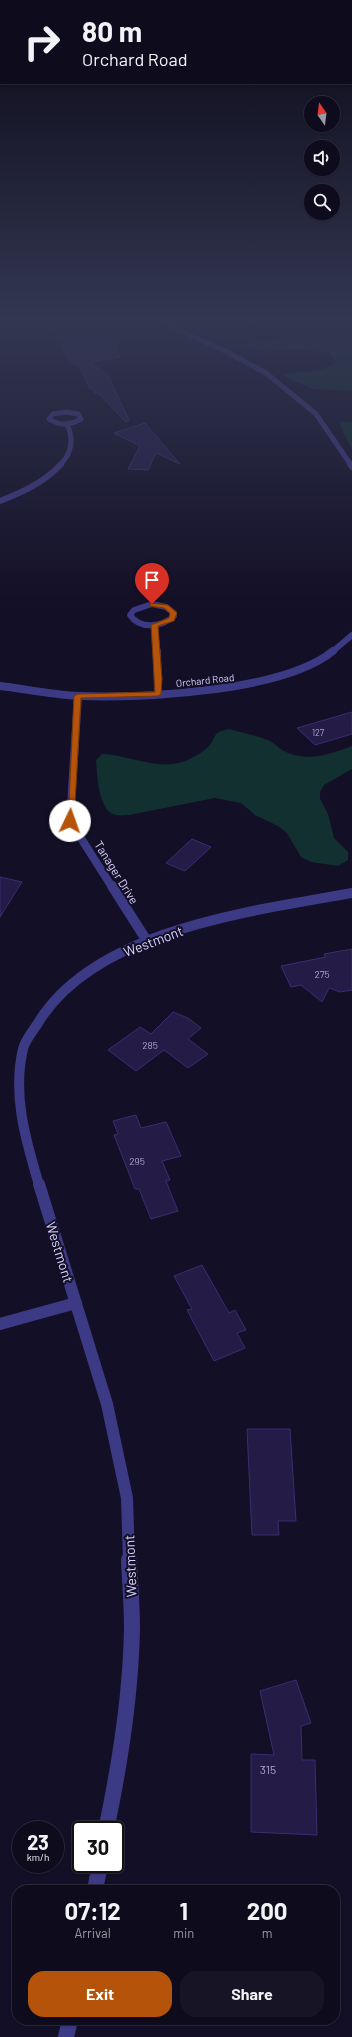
<!DOCTYPE html>
<html lang="en">
<head>
<meta charset="utf-8">
<style>
	body { margin:0; font-family:Barlow,sans-serif; background:#171425; color:#f1f3f6; height:100vh; display:flex; flex-direction:column; font-size:15px; white-space:nowrap }
	* { box-sizing:border-box; margin:0 }
	p { font-size:13px; color:#9b9ba3 }
	.icon { flex:none; width:22px; height:22px; fill:none; stroke:currentColor; stroke-width:2; stroke-linecap:round; stroke-linejoin:round }
	.map { position:relative; flex:1; overflow:hidden }
	.drawer { position:absolute; left:12px; top:1885px; width:328px; height:140px; display:flex; flex-direction:column; background:#0e0b1c; border-radius:16px; box-shadow:0 1px 3px #0004,0 0 0 1px #2e2b3b }
	.drawer>* { flex:none }
	.guide { position:absolute; left:0px; top:0px; width:352px; height:84px; box-shadow:0 1px 3px #0004,0 0 0 1px #2e2b3b; background:#0e0b1c; color:#f1f3f6; overflow:hidden }
	.needle { width:26px; rotate:346deg }
	.tools { position:absolute; left:304px; top:96px; display:grid; gap:8px }
	.tools a { display:grid; place-items:center; width:36px; height:36px; border-radius:50%; background:#0e0b1c; box-shadow:0 1px 3px #0004,0 0 0 1px #2e2b3b; font-size:20px }
	.speed { position:absolute; left:12px; top:1821px; display:flex; gap:8px; font-size:20px; font-weight:700; text-align:center }
	.speed>* { display:grid; place-content:center; width:52px; height:52px; border-radius:50%; background:#0e0b1c; box-shadow:0 1px 3px #0004,0 0 0 1px #2e2b3b; line-height:1 }
	.speed small { font-size:10px; font-weight:400 }
	.speed .limit { border:2px solid #111; border-radius:6px; background:#fff; color:#111 }
	.pin { position:absolute; display:grid; place-items:center; width:34px; height:34px; color:#fff; margin:-41px -17px; border-radius:50% 50% 50% 0; rotate:-45deg; box-shadow:0 0 4px #0007 }
	.pin .icon { rotate:45deg }
	.me { position:absolute; width:44px; margin:-22px; rotate:3deg; stroke-linejoin:round; filter:drop-shadow(0 0 3px #0008) }
	.turn { display:flex; align-items:center; gap:14px; height:84px; padding:0 16px; font-size:18px }
	.turn .icon { width:52px; height:52px; stroke-width:2.5 }
	.turn b { display:block; font-size:28px; line-height:34px }
	.eta { display:flex; justify-content:space-evenly; align-items:center; height:68px; text-align:center }
	.eta b { font-size:24px; font-weight:700; line-height:28px }
	.button { display:flex; gap:8px; margin-top:auto; padding:8px 16px }
	.button a { flex:1; height:46px; border-radius:16px; background:#b45309; color:#fff; font-size:16px; font-weight:700; line-height:46px; text-align:center }
	.button a+a { background:#171425; color:#f1f3f6 }
	.map>svg:first-child { display:block }
</style>
</head>
<body>
<div class="map">
<svg width="352" height="2037" viewBox="0 0 352 2037">
	<rect width="100%" height="100%" fill="#130f26"/>
	<g fill="#12302f">
		<path d="M339 318H352V391L314 389 285 377 284 374C300 371 323 374 336 362L329 353 296 349 263 352 243 345 253 342 286 338 299 332 342 326 345 324Z"/>
		<polygon points="340,422 352,422 352,449 341,428"/>
		<path d="M229 729C242 733 256 735 268 740 275 743 279 749 286 752 308 762 331 754 352 746V769L324 785 320 792V799L328 814 334 838 348 852V860L338 866 311 862 301 857 287 833 278 826 255 815 241 803 215 798 129 815C125 815 120 816 116 815 98 812 97 774 96 760L102 754C130 755 162 773 190 759 196 756 203 752 208 747 218 737 210 733 229 729Z"/>
	</g>
	<g fill="#241b47" stroke="#3b2d73">
		<polygon points="93,321 106,328 120,357 91,362 108,376 129,420 126,422 98,393 95,394 93,388 90,389 78,364 74,364 69,360 51,324"/>
		<polygon points="145,423 149,428 180,464 156,453 148,470 128,469 140,446 114,433"/>
		<polygon points="352,712 352,734 315,745 297,728"/>
		<polygon points="192,839 211,847 185,871 166,863"/>
		<polygon points="0,877 22,882 0,917"/>
		<polygon points="352,949 352,990 340,992 329,988 322,1002 301,985 291,987 281,966 326,957 324,954"/>
		<polygon points="173,1012 188,1018 201,1028 188,1039 208,1054 188,1068 164,1050 136,1071 108,1050 140,1027 151,1034"/>
		<polygon points="136,1115 141,1128 166,1122 181,1156 162,1161 170,1180 166,1181 178,1211 151,1219 139,1189 135,1189 114,1135 118,1134 113,1121"/>
		<polygon points="202,1265 229,1313 235,1310 246,1330 237,1333 245,1348 214,1361 187,1310 192,1309 174,1276"/>
		<polygon points="247,1429 290,1429 296,1521 278,1521 279,1535 252,1535"/>
		<polygon points="296,1680 311,1723 301,1726 302,1760 315,1760 317,1835 251,1832 251,1754 274,1755 260,1691"/>
	</g>
	<g fill="none" stroke-linecap="round" stroke-linejoin="round">
		<g stroke="#3d3a85" stroke-width="5">
			<polyline points="162,318 179,330 223,350 266,373 316,414 351,465"/>
			<path d="M66 412 78 414 81 419C71 425 59 426 49 419L53 414Z"/>
			<path d="M60 465C72 453 74 439 67 424"/>
		</g>
		<g stroke="#3d3a85" stroke-width="6">
			<polyline points="350,464 352,467"/>
			<path d="M0 501C23 492 45 482 61 464"/>
			<path d="M152 604 166 607 174 613V616C162 627 140 630 130 615L134 610Z"/>
			<polyline points="155,625 157,652"/>
			<polyline points="332,652 352,635"/>
		</g>
		<g stroke="#3d3a85" stroke-width="8">
			<polyline points="157,651 158,694"/>
			<path d="M0 686C26 689 53 695 79 696 143 698 283 692 333 651"/>
			<polyline points="78,696 70,821 112,887"/>
		</g>
		<g stroke="#3d3a85" stroke-width="10">
			<polyline points="112,886 147,941"/>
			<path d="M39 1185C26 1141 12 1095 23 1049 25 1040 33 1031 38 1023 95 929 253 911 352 893"/>
		</g>
		<g stroke="#3d3a85" stroke-width="12">
			<polyline points="39,1184 107,1404 127,1498 129,1561"/>
			<polyline points="0,1324 76,1303"/>
		</g>
		<g stroke="#3d3a85" stroke-width="16">
			<path d="M106 1830C120 1764 131 1695 132 1627 132 1605 130 1583 129 1560"/>
			<polyline points="95,1890 100,1864"/>
			<polyline points="66,2037 70,2020"/>
		</g>
	</g>
	<linearGradient id="sky" x2="0" y2="1"><stop stop-color="#0a0815"/><stop offset="0.53" stop-color="#333752"/><stop offset="1" stop-color="#333752" stop-opacity="0"/></linearGradient>
	<rect width="352" height="603" fill="url(#sky)"/>
	<polygon fill="#b45309" stroke="#753606" points="150,603 168,605 177,613 174,621 158,626 162,679 161,694 158,696 81,698 74,821 68,823 74,696 78,694 155,692 151,625 169,618 170,613 164,608 150,606"/>
	<g text-anchor="middle" dominant-baseline="central" stroke-width="4" stroke-linejoin="round" paint-order="stroke">
		<g font-size="9" fill="#aca6d1">
			<text x="318" y="732">127</text>
		</g>
		<g font-size="10" fill="#d9d4ff" stroke="#130f26">
			<text transform="translate(205 680) rotate(-6)">Orchard Road</text>
		</g>
		<g font-size="10" fill="#aca6d1">
			<text x="322" y="974">275</text>
			<text x="150" y="1045">285</text>
			<text x="137" y="1161">295</text>
		</g>
		<g font-size="12" fill="#d9d4ff" stroke="#130f26">
			<text transform="translate(117 872) rotate(58)">Tanager Drive</text>
		</g>
		<g font-size="12" fill="#aca6d1">
			<text x="268" y="1769">315</text>
		</g>
		<g font-size="14" fill="#d9d4ff" stroke="#130f26">
			<text transform="translate(153 941) rotate(-21)">Westmont</text>
			<text transform="translate(60 1252) rotate(73)">Westmont</text>
			<text transform="translate(130 1566) rotate(-92)">Westmont</text>
		</g>
	</g>
</svg>
<div class="tools">
<a><svg class="needle" viewBox="-14 -14 28 28"><path d="M0-13l5 13h-10z" fill="#e53935"/><path d="M0 13l5-13h-10z" fill="#9b9ba3"/></svg></a>
<a><svg class="icon" aria-label="sound" viewBox="0 0 24 24"><path d="M4 9h4l5-4v14l-5-4H4zM17 9q2 3 0 6"/></svg></a>
<a><svg class="icon" aria-label="search" viewBox="0 0 24 24"><circle cx="10" cy="10" r="6"/><path d="M15 15l6 6"/></svg></a>
</div>
<div class="speed"><div>23<small>km/h</small></div><div class="limit">30</div></div>
<div class="pin" style="left:152px;top:604px;background:#d93025"><svg class="icon" aria-label="arrive" viewBox="0 0 24 24"><path d="M6 21V4h12l-3 4 3 4H6"/></svg></div>
<svg class="me" style="left:70px;top:821px" viewBox="-20 -20 40 40"><circle r="19" fill="#fff"/><path d="M0-13L10 11 0 6-10 11z" fill="#b45309"/></svg>
<div class="guide">
<div class="turn"><svg class="icon" aria-label="right" viewBox="0 0 24 24"><path d="M7 20v-9h11M14 6l5 5-5 5"/></svg><div><b>80 m</b>Orchard Road</div></div>
</div>
<section class="drawer">
<div class="eta">
<div><b>07:12</b><p>Arrival</p></div>
<div><b>1</b><p>min</p></div>
<div><b>200</b><p>m</p></div>
</div>
<div class="button"><a>Exit</a><a>Share</a></div>
</section>
</div>
</body>
</html>
